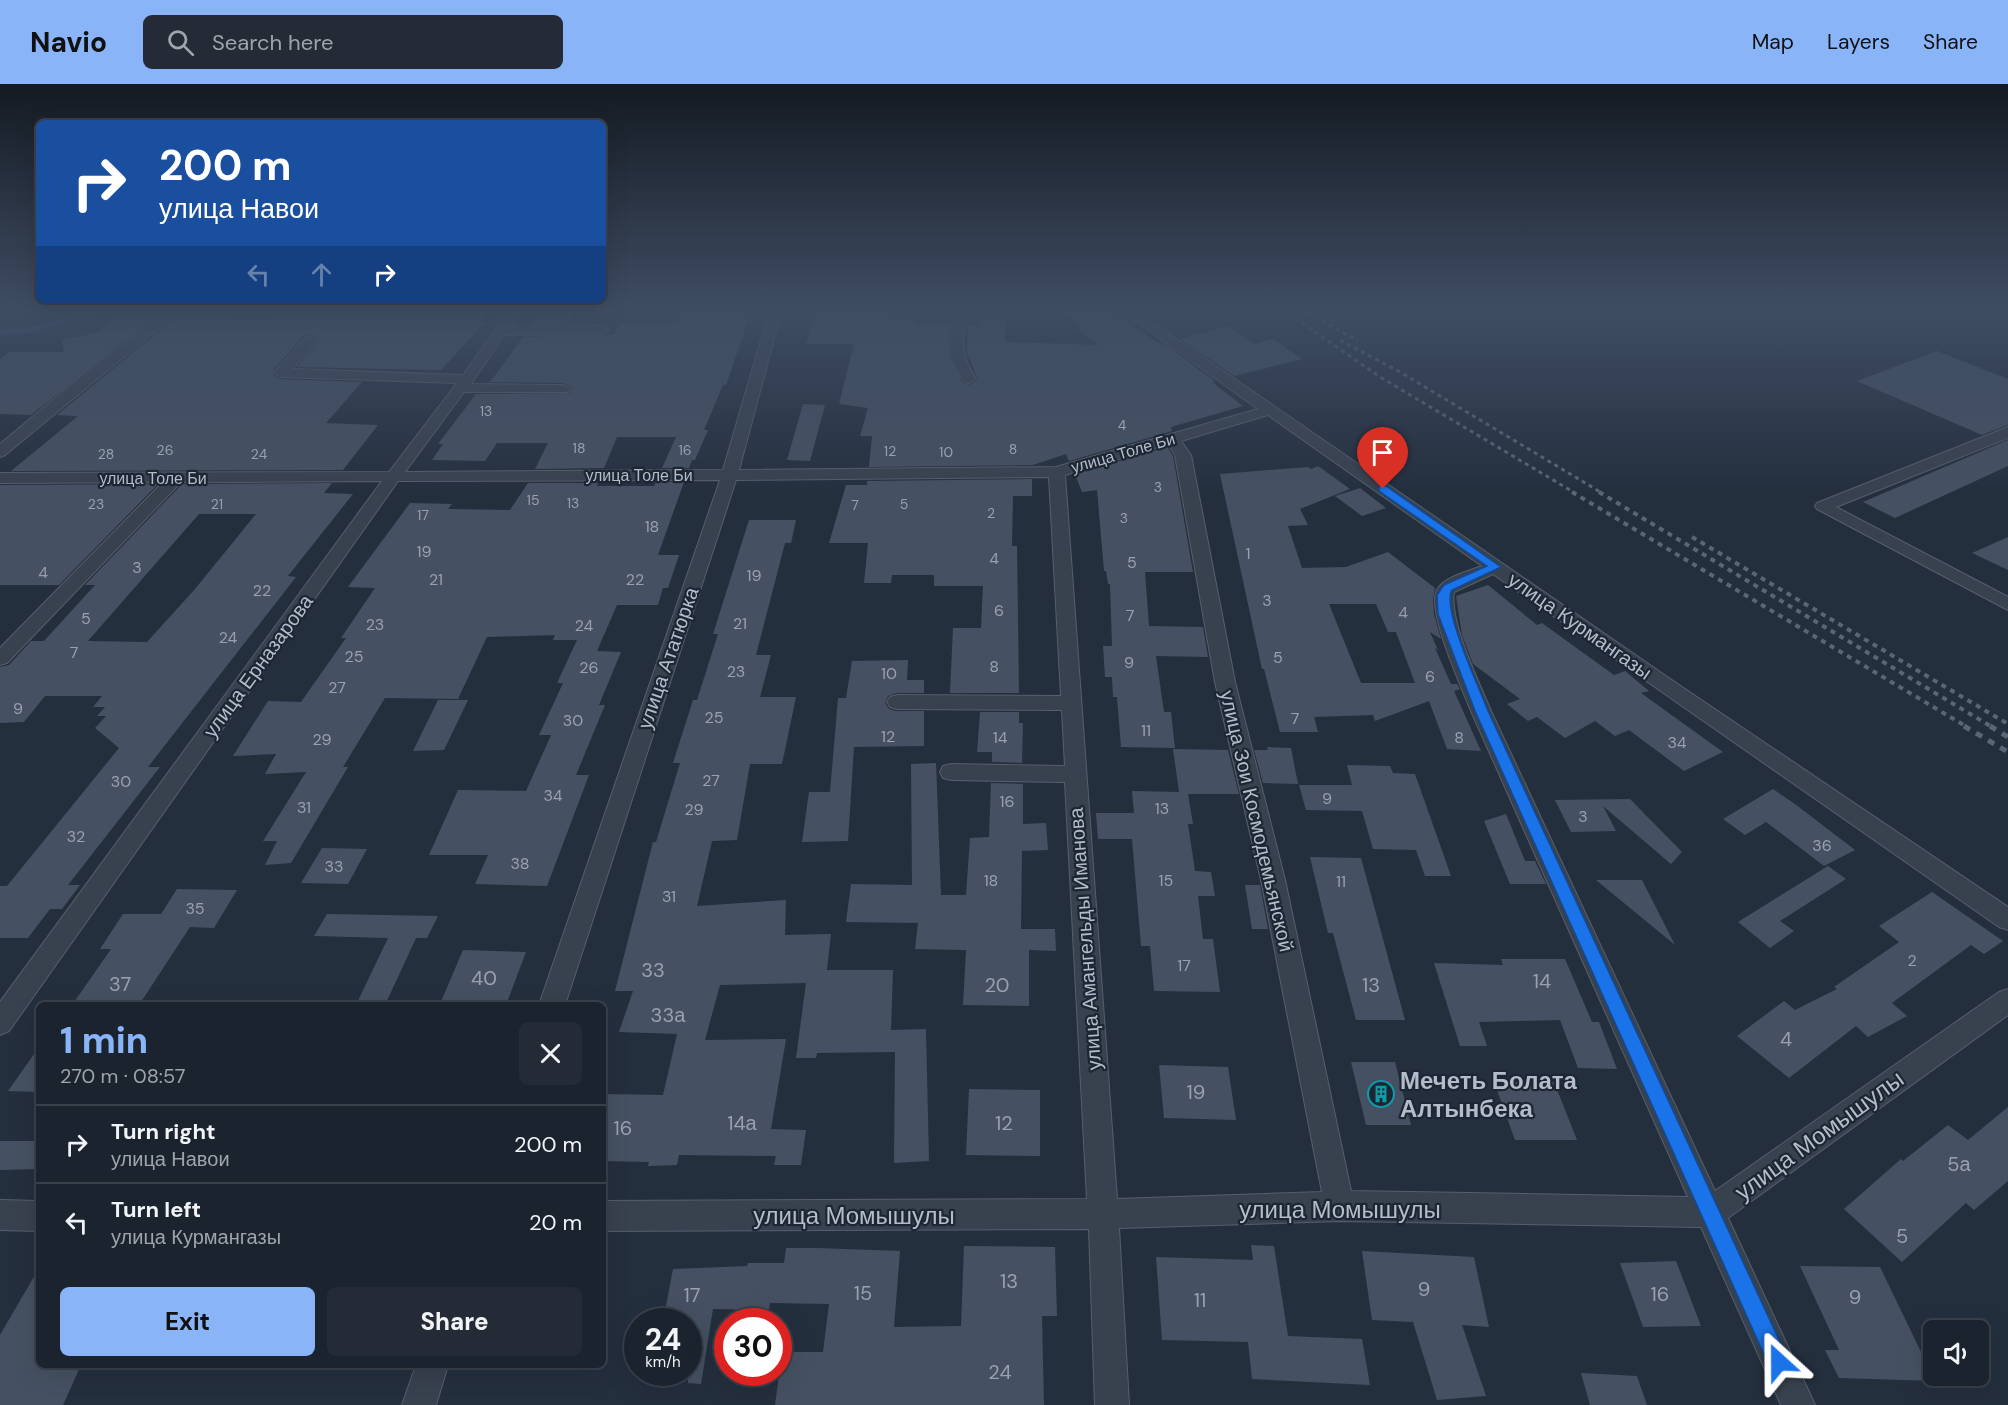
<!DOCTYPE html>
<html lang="en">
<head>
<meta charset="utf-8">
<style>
	body { margin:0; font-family:"DM Sans",sans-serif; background:#242b36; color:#f1f3f6; height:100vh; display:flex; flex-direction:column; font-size:22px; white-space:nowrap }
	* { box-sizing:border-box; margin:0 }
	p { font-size:20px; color:#a0a4aa }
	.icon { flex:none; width:33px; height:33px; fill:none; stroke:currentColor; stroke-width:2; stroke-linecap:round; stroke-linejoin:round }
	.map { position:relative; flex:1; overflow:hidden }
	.drawer { position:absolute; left:36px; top:918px; width:570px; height:366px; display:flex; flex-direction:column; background:#1b232e; border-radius:9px; box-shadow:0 6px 24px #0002,0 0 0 2px #39404a }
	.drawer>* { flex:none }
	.banner { position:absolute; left:36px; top:36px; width:570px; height:183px; border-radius:9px; box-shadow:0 6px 24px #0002,0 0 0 2px #39404a; background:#1a4fa0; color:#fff; overflow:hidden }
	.buttons { position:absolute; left:1923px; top:1236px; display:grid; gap:12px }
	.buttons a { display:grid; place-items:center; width:66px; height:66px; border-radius:9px; background:#1b232e; box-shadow:0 6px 24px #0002,0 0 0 2px #39404a; font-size:30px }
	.speed { position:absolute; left:624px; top:1224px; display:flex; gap:12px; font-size:30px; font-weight:700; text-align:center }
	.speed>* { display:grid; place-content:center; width:78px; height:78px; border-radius:50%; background:#1b232e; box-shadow:0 6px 24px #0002,0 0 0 2px #39404a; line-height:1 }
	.speed small { font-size:15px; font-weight:400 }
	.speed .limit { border:9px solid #d22; background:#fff; color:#111 }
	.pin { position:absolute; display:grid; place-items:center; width:51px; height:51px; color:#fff; margin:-62px -26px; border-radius:50% 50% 50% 0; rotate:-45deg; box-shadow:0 0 6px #0007 }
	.pin .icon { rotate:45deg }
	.me { position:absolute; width:66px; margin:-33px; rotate:336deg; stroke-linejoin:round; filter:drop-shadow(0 0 4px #0008) }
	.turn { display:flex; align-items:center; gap:21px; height:126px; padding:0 24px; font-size:27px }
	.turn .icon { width:78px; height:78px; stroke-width:2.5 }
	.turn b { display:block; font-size:42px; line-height:51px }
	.lanes { display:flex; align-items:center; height:57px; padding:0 24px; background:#0003; justify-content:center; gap:30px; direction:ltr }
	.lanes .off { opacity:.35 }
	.round { display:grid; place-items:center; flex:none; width:63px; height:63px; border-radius:9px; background:#242b36 }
	.summary { display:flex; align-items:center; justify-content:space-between; height:102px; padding:0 24px }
	h1 { font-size:36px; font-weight:800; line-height:45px; color:#8ab4f8 }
	.cta { display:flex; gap:12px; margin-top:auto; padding:12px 24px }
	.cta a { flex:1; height:69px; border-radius:9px; background:#8ab4f8; color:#111; font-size:24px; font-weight:800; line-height:69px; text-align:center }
	.cta a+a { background:#242b36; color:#f1f3f6 }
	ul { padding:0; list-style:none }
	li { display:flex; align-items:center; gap:18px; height:78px; padding:0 24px; border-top:2px solid #39404a }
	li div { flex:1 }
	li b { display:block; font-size:22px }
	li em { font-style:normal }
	header { display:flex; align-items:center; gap:36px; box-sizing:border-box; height:84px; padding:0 30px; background:#8ab4f8; color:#111 }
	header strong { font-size:28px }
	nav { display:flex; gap:33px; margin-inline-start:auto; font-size:21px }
	.search { width:420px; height:54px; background:#242b36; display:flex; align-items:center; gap:15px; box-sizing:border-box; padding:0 21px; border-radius:9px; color:#a0a4aa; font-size:22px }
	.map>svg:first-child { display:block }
</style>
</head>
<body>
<header>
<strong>Navio</strong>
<div class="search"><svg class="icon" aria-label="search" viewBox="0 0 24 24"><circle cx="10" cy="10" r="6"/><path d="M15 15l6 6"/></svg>Search here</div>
<nav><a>Map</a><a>Layers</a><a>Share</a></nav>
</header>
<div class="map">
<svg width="2008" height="1321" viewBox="0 0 2008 1321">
	<rect width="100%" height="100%" fill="#242f3e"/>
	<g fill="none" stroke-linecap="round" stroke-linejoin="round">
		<polyline stroke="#394c67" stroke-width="6" points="0,249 36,245 97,225"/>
	</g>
	<g fill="#455162" fill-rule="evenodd">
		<polygon points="363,225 396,226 391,231 455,228 458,225 491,225 481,237 486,237 441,286 297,283 320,256 312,250 304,251 274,285 273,291 281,295 362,298 326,339 378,341 343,386 11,387 78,332 57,331 175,234 253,236 355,233"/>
		<polygon points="544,225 577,225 566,240 532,241"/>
		<polygon points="683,225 752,225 726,301 723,301 704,346 708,346 695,376 692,376 689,384 662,384 676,353 617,353 604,384 535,385 548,359 497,359 485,377 432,376 443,360 438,360 476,310 570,309 572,304 563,299 490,298 523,253 614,250 620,240 677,238"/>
		<polygon points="816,225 890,227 889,236 915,236 914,240 950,241 948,253 950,272 962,299 969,301 978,296 967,269 968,241 979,241 979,235 1005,235 1006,258 1099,261 1077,244 1083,243 1057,225 1107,225 1160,260 1163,259 1215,297 1212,298 1243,322 1171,343 1172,347 1069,377 1066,370 1033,381 869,383 872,352 860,352 868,324 839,320 854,260 806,260"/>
		<polygon points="116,233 154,233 31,331 0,330 0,275 9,268 64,268 62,256 96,249"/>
		<polygon points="1229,242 1254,260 1273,255 1302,275 1234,292 1180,255"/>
		<polygon points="1937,267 2008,295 2008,341 1982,351 1857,297"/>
		<polygon points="803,320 825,321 810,377 787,376"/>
		<polygon points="2008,356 2008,382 1895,434 1863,418"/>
		<polygon points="1167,363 1173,372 1193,488 1145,488 1149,542 1203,543 1208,573 1156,572 1164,628 1171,628 1175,664 1121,663 1117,613 1113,613 1112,593 1105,593 1103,562 1112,562 1110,500 1108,500 1106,487 1104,487 1097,406 1082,408 1075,390"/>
		<path d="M1318 382 1350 405 1300 425 1308 441 1288 442 1302 484 1346 483 1388 468 1435 504 1433 516 1434 530 1441 555 1430 548 1438 566 1435 564 1451 600H1457L1460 605 1454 607 1481 667 1447 665 1429 617 1375 637 1373 631 1314 633 1318 648H1280L1264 585H1262L1220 390 1308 383 1311 385ZM1329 520H1376L1388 548H1396L1415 599H1361Z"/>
		<polygon points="1032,395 1032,412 1013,412 1012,462 1017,462 1019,609 950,609 953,544 981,544 983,502 934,502 934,491 892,491 891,499 864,499 868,459 829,459 846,401 867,401 867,397"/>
		<polygon points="656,398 684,398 658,471 679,471 668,504 663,504 658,521 617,521 597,567 621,568 599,621 605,621 576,691 589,691 547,802 475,800 488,771 429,771 458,706 526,707 551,651 539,651 563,599 557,599 577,556 553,556 555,551 487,553 458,615 385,614 343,683 348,683 291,779 265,781 277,757 263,757 306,688 265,690 276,670 233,672 268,617 301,618 346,554 341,554 375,504 348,503 410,419 452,420 448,425 510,426 528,399 598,399 597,402 654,402"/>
		<path d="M332 399 324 409 353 410 288 492 296 493 148 683H160L68 801H80L62 825H50L28 854H0V802H7L119 664 95 644 106 632H97L105 623H93L102 612H45L24 638 0 639V583L9 581 31 557H44L95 501H85L182 400ZM199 430H256L195 505 147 558 88 557Z"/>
		<polygon points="158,400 59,501 0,501 0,401"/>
		<polygon points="1360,404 1386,424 1362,432 1335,412"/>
		<polygon points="749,436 796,436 791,459 785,459 756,571 771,571 760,613 796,613 782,680 750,680 737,756 712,757 697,822 786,816 785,851 831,850 827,886 893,886 891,946 926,945 929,1077 894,1079 895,968 817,969 816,974 796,974 806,899 720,901 705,956 786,955 771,1045 806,1046 801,1081 774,1081 776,1072 679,1071 677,1081 648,1082 649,1078 603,1077 603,1010 663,1011 677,950 619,948 633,907 615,907 653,758 656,758 680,679 673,679 693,616 697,616 718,550 713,550"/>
		<polygon points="2008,453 2008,486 1972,469"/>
		<polygon points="1488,501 1537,541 1542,539 1614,591 1625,587 1649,607 1641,609 1723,668 1684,687 1629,646 1615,652 1595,637 1565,654 1537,633 1528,637 1507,620 1520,615 1473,580 1462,551 1456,512"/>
		<polygon points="908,576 907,596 924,596 924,609 896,609 888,612 885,619 889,625 896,627 924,627 924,662 854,663 848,757 802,758 809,708 830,708 838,614 846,614 852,577"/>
		<polygon points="438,616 468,616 444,666 413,667"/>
		<polygon points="980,628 1019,628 1019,639 1023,639 1022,679 992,678 992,668 977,668"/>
		<polygon points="1267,663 1291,664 1298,700 1263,699 1254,666 1268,666"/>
		<polygon points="1173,665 1228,666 1239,710 1188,710 1193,740 1188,740 1195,787 1211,788 1215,812 1198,812 1203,855 1213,855 1220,908 1154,907 1150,862 1141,862 1132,755 1098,755 1096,729 1134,729 1132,707 1179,708"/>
		<polygon points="936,679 941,811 966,811 970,754 989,753 991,699 1023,700 1023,740 1046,739 1048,766 1022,767 1021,845 1055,845 1056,867 1029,866 1029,922 963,921 966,866 915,865 918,839 846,838 851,800 912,801 911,680"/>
		<polygon points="1347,681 1390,682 1393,689 1415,690 1451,792 1425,792 1416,766 1373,765 1362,727 1306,726 1299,701 1352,701"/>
		<polygon points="1773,705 1795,720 1855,766 1824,782 1766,738 1745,751 1723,735"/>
		<polygon points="1630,715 1682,768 1671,780 1603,722 1616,747 1571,748 1555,716"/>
		<polygon points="1506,730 1525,777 1535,777 1546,800 1510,800 1484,737"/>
		<polygon points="322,764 367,765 348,800 301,799"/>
		<polygon points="1310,773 1361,774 1405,936 1356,936 1333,849 1328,849"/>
		<polygon points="1828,782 1846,795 1780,837 1794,847 1770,864 1738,838"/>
		<polygon points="1596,796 1642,796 1675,861"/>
		<polygon points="1245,801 1260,801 1268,845 1252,845"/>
		<polygon points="177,805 237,806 214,844 190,843 139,921 72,921 111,865 100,865 123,830 161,830"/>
		<polygon points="1932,808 2003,857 1984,870 1971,861 1892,919 1907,932 1868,953 1856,942 1789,994 1737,952 1784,917 1795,926 1837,905 1834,903 1899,858 1879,842"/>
		<polygon points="327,830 438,832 427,854 416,854 385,921 356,921 388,854 314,852"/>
		<polygon points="463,866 526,868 506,921 440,920"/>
		<polygon points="1501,875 1565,875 1592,938 1599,938 1617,985 1578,984 1560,936 1479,938 1487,962 1460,962 1434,879 1503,881"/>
		<polygon points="39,963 39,1008 8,1007"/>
		<polygon points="1351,978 1395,978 1411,1041 1366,1041"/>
		<polygon points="1159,981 1228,983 1236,1036 1164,1034"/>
		<polygon points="1494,998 1554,998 1577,1056 1515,1056"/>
		<polygon points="969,1005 1040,1006 1040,1072 966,1071"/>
		<polygon points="2008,1023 2008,1097 1974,1126 1966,1119 1902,1178 1844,1125 1901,1075 1903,1077 1948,1041 1968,1056"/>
		<polygon points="0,1057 39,1057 39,1085 0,1086"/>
		<polygon points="1251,1161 1274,1162 1288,1252 1362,1255 1370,1301 1252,1295 1248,1258 1162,1256 1156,1173 1253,1176"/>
		<polygon points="964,1162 1055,1163 1057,1232 1042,1232 1044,1321 775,1321 782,1268 823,1268 829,1220 770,1219 769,1226 713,1225 701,1300 688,1299 688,1238 663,1238 673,1185 747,1182 748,1179 784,1179 786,1164 818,1164 900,1167 894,1243 961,1242"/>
		<polygon points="1362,1167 1474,1173 1489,1243 1462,1241 1486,1312 1437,1316 1413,1238 1372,1236"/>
		<polygon points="1676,1177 1701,1242 1643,1243 1620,1179"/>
		<polygon points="1800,1182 1880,1183 1935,1297 1839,1294 1825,1266 1839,1266"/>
		<polygon points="39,1184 39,1281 81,1281 63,1321 0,1321 0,1251"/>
		<polygon points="1581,1289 1637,1292 1647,1321 1590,1321"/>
	</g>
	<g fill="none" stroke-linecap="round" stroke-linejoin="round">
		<defs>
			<g id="street">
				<polygon points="169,225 182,225 5,371 0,373 0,360 85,289"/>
				<path d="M510 225H522L510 243 602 242 609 246 602 250 504 251 471 300 563 301 570 305 568 308H464L405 388 723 386 770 225H782L739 386 1056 383 1258 325 1119 225H1133L1679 601 2008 823V846L1999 843 1493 490 1454 508C1449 538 1479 598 1491 627L1715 1107 1999 908 2008 905V931L1728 1134 1815 1321H1781L1701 1143 1339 1137 1119 1144 1129 1321H1095L1089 1145 603 1147V1117L1087 1115 1065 698 951 696 943 694 940 688 943 682 951 680 1065 682 1062 626 897 625 890 623 887 618 890 613 897 611 1061 612 1049 393 736 396 565 921H539L720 396 398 397 9 947 0 951V918L382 397 181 398 7 579 0 581V564L163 398 0 399V389L389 388 457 299 281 293 274 289 276 286 306 253 311 252 318 256 292 285 463 291ZM1268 331 1482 482C1469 487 1444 493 1437 506 1426 526 1462 604 1471 627L1688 1113 1351 1107 1285 796 1235 598 1191 371 1181 357ZM1168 360 1175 371 1215 598 1261 796 1322 1108 1117 1115 1065 391Z"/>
				<path d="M959 225H971C959 249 961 273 976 295L969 299 964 298C948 274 945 251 959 225Z"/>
				<polygon points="2008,343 2008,354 1836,423 2008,513 2008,526 1817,425 1815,422 1817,419"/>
				<polygon points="0,1116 39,1117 39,1147 0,1146"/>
				<polygon points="416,1281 448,1281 436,1321 402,1321"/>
			</g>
		</defs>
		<use href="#street" stroke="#565f6c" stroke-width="2"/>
		<use href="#street" fill="#38414e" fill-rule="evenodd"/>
		<g stroke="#5a6575" stroke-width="3" stroke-dasharray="4 4" stroke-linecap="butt">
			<polyline points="1282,225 1380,293 1575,409"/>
			<polyline points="1301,225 1358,257"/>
			<polyline points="1340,256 1400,288 1602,409"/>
		</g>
		<g stroke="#5a6575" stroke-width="4" stroke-dasharray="5 5" stroke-linecap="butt">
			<polyline points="1572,408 1967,643"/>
			<polyline points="1599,408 1992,643"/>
			<polyline points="1692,453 2008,640"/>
		</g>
		<g stroke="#5a6575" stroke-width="5" stroke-dasharray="7 7" stroke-linecap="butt">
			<polyline points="1964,642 2008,668"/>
			<polyline points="1990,642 2008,653"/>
		</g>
	</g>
	<linearGradient id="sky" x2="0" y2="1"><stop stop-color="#141a22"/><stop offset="0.55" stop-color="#3f4d63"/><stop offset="1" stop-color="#3f4d63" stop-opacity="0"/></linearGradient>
	<rect width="2008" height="410" fill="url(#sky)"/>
	<path fill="#1a73e8" stroke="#114b97" stroke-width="1.5" d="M1379 402H1386L1501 483 1452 506C1441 524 1480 605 1488 627L1786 1271 1789 1278 1786 1286 1779 1289 1771 1286 1475 627 1438 530 1437 511 1444 501 1487 482 1379 407Z"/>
	<defs>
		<symbol id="building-ring" viewBox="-11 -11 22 22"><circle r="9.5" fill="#1d2633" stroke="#0f9aa8" stroke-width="1.5"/><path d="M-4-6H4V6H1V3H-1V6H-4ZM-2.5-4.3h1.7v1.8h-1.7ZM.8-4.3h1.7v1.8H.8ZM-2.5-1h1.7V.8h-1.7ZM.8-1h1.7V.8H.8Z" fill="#0f9aa8"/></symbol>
	</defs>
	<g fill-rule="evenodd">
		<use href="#building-ring" x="1366" y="995" width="30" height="30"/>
	</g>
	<g text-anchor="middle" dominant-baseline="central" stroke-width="4.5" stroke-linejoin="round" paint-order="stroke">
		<g font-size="14" fill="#98a1af">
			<text x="486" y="327">13</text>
			<text x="1122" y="341">4</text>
			<text x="579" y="364">18</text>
			<text x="1013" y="365">8</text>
			<text x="165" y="366">26</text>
			<text x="685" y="366">16</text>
			<text x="890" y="367">12</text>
			<text x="946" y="368">10</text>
			<text x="106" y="370">28</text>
			<text x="259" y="370">24</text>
			<text x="1158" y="403">3</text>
			<text x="533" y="416">15</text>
			<text x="573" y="419">13</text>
			<text x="96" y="420">23</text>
			<text x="217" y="420">21</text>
			<text x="904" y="420">5</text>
			<text x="855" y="421">7</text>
			<text x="991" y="429">2</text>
			<text x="423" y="431">17</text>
			<text x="1124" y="434">3</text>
		</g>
		<g font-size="16" fill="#b4bcc9" stroke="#1d2633">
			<text transform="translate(1123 369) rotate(-16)">улица Толе Би</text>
			<text x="639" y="391">улица Толе Би</text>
			<text x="153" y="394">улица Толе Би</text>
		</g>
		<g font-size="16" fill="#98a1af">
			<text x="652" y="442">18</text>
			<text x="424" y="467">19</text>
			<text x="1248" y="469">1</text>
			<text x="994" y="474">4</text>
			<text x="1132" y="478">5</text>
			<text x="137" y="483">3</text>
			<text x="43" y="488">4</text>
			<text x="754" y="491">19</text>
			<text x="436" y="495">21</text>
			<text x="635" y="495">22</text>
			<text x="262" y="506">22</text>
			<text x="1267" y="516">3</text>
			<text x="999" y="526">6</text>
			<text x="1403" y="528">4</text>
			<text x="1130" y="531">7</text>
			<text x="86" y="534">5</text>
			<text x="740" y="539">21</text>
			<text x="375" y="540">23</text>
			<text x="584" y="541">24</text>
			<text x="228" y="553">24</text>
			<text x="74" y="568">7</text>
			<text x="354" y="572">25</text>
			<text x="1278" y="573">5</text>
			<text x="1129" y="578">9</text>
			<text x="994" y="582">8</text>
			<text x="589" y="583">26</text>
			<text x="736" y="587">23</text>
			<text x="889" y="589">10</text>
			<text x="1430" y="592">6</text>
			<text x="337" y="603">27</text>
			<text x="18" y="624">9</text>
			<text x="714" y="633">25</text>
			<text x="1295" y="634">7</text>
			<text x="573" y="636">30</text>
			<text x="1146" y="646">11</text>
			<text x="888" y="652">12</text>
			<text x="1000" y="653">14</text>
			<text x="1459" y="653">8</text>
			<text x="322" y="655">29</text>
			<text x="1677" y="658">34</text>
			<text x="711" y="696">27</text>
			<text x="121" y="697">30</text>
			<text x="553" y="711">34</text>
			<text x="1327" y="714">9</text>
			<text x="1007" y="717">16</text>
			<text x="304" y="723">31</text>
			<text x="1162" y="724">13</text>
			<text x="694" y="725">29</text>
			<text x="1583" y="732">3</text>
			<text x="76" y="752">32</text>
			<text x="1822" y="761">36</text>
			<text x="520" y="779">38</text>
			<text x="334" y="782">33</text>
			<text x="991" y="796">18</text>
			<text x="1166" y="796">15</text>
			<text x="1341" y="797">11</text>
			<text x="669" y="812">31</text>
			<text x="195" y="824">35</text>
			<text x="1912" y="876">2</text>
			<text x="1184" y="881">17</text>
		</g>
		<g font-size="20" fill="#b4bcc9" stroke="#1d2633">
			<text transform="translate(1580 542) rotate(35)">улица Курмангазы</text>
			<text transform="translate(668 574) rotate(-71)">улица Ататюрка</text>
			<text transform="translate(258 582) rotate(-54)">улица Ерназарова</text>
			<text transform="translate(1257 737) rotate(77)">улица Зои Космодемьянской</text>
			<text transform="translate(1085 855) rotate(-94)">улица Амангельды Иманова</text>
		</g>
		<g font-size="20" fill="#98a1af">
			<text x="653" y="886">33</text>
			<text x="484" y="894">40</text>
			<text x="1542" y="897">14</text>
			<text x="120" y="900">37</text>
			<text x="997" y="901">20</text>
			<text x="1371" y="901">13</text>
			<text x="668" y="931">33а</text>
			<text x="1786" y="955">4</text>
			<text x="1196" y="1008">19</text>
			<text x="742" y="1039">14а</text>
			<text x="1004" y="1039">12</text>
			<text x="623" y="1044">16</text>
			<text x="1959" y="1080">5а</text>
			<text x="1902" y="1152">5</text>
			<text x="1009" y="1197">13</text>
			<text x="1424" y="1205">9</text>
			<text x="863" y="1209">15</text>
			<text x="1660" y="1210">16</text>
			<text x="692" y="1211">17</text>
			<text x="1855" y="1213">9</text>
			<text x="1200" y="1216">11</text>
			<text x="1000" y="1288">24</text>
		</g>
		<g font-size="24" font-weight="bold" fill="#b4bcc9" stroke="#1d2633" text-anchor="start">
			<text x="1400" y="996">Мечеть Болата<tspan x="1400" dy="28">Алтынбека</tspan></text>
		</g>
		<g font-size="24" fill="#b4bcc9" stroke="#1d2633">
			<text transform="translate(1819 1051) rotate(-36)">улица Момышулы</text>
			<text x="1340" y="1125">улица Момышулы</text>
			<text x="854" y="1131">улица Момышулы</text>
		</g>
	</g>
</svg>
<div class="buttons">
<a><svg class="icon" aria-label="sound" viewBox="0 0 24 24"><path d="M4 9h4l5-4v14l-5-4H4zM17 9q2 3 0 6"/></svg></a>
</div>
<div class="speed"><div>24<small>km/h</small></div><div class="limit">30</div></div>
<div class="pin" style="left:1383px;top:405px;background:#d93025"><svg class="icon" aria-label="arrive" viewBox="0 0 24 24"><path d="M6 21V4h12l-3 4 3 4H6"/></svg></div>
<svg class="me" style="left:1779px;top:1278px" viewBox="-20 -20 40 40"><path d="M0-17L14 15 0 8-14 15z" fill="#1a73e8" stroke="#fff" stroke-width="4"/></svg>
<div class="banner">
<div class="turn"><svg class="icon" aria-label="right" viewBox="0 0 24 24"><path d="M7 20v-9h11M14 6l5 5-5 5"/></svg><div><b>200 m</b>улица Навои</div></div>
<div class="lanes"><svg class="icon off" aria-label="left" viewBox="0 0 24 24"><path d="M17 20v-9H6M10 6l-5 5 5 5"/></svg><svg class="icon off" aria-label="ahead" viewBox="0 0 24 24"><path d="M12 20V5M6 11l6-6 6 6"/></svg><svg class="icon" aria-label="right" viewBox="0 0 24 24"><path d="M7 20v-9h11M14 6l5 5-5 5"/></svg></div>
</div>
<section class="drawer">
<div class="summary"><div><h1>1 min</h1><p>270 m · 08:57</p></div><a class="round"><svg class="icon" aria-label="close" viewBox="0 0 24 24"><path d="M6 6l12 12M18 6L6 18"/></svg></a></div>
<ul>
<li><svg class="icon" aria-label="right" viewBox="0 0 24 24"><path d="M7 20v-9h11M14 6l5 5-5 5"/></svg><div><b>Turn right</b><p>улица Навои</p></div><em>200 m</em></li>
<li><svg class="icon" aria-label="left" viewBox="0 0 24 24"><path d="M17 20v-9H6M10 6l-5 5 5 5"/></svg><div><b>Turn left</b><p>улица Курмангазы</p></div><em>20 m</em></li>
</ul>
<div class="cta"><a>Exit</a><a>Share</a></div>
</section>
</div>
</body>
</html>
